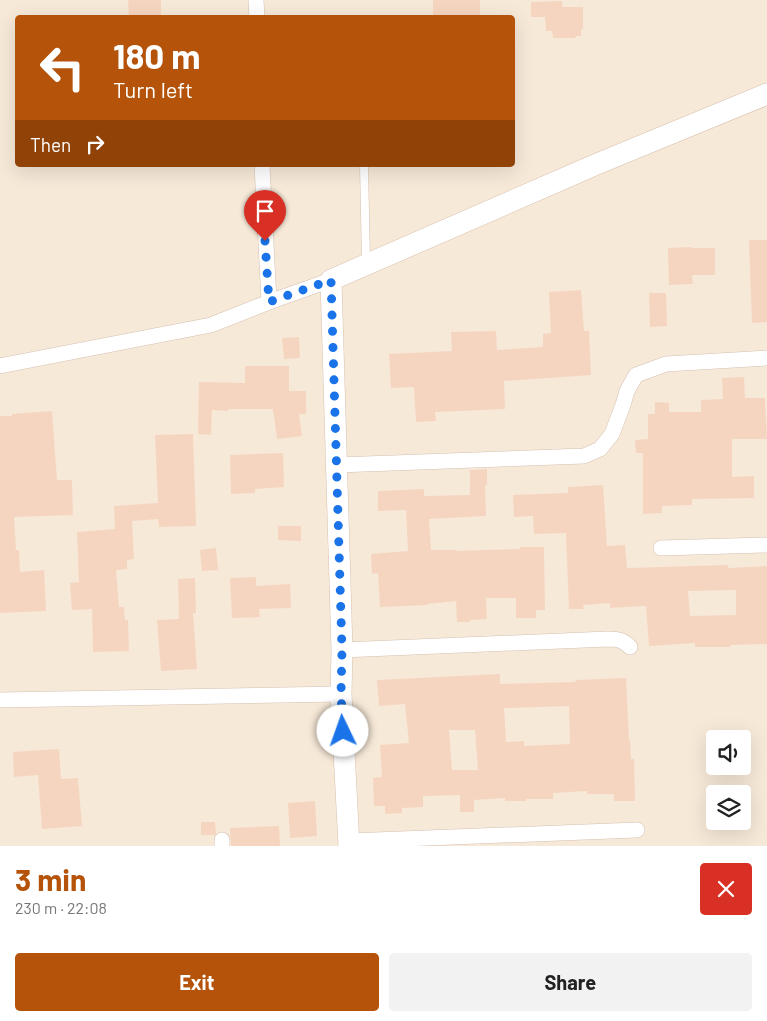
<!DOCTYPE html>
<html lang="en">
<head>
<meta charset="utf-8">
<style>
	body { margin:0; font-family:Barlow,sans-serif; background:#f2f2f2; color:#222; height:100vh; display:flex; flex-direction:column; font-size:19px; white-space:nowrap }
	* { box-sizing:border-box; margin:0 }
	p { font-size:16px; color:#767676 }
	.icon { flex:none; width:28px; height:28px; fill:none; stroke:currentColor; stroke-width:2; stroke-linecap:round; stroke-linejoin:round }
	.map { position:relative; height:846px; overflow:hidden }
	.sheet { display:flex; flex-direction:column; background:#fff; flex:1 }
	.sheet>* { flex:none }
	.guide { position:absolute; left:15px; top:15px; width:500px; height:152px; border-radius:5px; box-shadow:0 5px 20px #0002; background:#b45309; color:#fff; overflow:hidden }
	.tools { position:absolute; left:706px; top:730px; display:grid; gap:10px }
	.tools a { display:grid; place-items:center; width:45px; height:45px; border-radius:5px; background:#fff; box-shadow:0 5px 20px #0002; font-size:25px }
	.pin { position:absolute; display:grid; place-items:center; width:42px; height:42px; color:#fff; margin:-51px -21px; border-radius:50% 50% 50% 0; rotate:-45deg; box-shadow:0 0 5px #0007 }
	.pin .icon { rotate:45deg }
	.me { position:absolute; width:55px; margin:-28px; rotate:357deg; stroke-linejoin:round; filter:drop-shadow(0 0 4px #0008) }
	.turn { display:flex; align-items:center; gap:18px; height:105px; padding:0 15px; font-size:22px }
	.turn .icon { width:65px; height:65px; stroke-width:2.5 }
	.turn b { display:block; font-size:35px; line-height:42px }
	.then { display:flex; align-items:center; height:48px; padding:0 15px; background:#0003; gap:10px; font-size:19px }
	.round { display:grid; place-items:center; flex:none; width:52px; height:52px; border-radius:5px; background:#f2f2f2 }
	.summary { display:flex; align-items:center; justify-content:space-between; height:85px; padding:0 15px }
	h1 { font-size:30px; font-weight:700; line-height:38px; color:#b45309 }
	.primary-button { display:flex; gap:10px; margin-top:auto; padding:10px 15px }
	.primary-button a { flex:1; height:58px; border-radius:5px; background:#b45309; color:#fff; font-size:20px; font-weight:700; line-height:58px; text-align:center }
	.primary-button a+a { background:#f2f2f2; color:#222 }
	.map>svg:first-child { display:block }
</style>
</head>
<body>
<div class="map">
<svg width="767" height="846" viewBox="0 0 767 846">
	<rect width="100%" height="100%" fill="#fef7eb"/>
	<path fill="#f7e9d8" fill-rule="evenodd" d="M0 0H767V846H0ZM18 18H512V165H18ZM715 739H742V766H715ZM715 794H742V821H715Z"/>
	<g fill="#f6d5c0" fill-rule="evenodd">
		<polygon points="128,0 161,0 161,18 129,18"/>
		<rect x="433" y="0" width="47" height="18"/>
		<polygon points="562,1 562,7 583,7 583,29 581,29 581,36 575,36 576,38 553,38 552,31 546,31 545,17 531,17 531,2"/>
		<polygon points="749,240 767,240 767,322 752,323"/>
		<polygon points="691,247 691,248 715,248 715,275 692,275 693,284 669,285 668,248"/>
		<polygon points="581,290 584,331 589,331 591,375 504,381 505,409 435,412 436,421 416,422 414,387 391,388 389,354 452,351 451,332 496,331 497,350 543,347 543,334 551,333 549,292"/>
		<polygon points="649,293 666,293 667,326 650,327"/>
		<polygon points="299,337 300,358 284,359 282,338"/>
		<polygon points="245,366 289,366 289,391 306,391 306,414 299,414 302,436 277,439 273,409 228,409 228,411 212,410 211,435 198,434 199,382 245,383"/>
		<polygon points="744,377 745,398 765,398 767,439 732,439 732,477 754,476 754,498 692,499 692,505 662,506 662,513 643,514 643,453 636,453 635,440 648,439 648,414 655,414 655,402 669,403 669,412 701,412 701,400 723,399 722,378"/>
		<polygon points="52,411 57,480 72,480 73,515 14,517 16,550 19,550 20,572 44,570 46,611 0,613 0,416 12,416 12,414"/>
		<polygon points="193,434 196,526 159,527 158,519 132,521 134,559 127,560 127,569 116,570 119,607 124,607 125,620 128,620 129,651 93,652 92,609 72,610 70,583 79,582 77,532 115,529 114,506 158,503 155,435"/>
		<polygon points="283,453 284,487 255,489 255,493 231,494 230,455"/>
		<polygon points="487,469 487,485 485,485 486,516 429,519 431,550 456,550 456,551 520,549 520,547 544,547 545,610 536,610 536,618 516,618 516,598 486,598 487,619 470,620 470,622 457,622 456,601 427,604 427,605 380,607 378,573 372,574 371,554 408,551 406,510 378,511 378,491 424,489 424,496 470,495 470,470"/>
		<path d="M603 485 607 546 625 545 627 568 728 565V568L767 566V644L730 645V647H695V643L649 646 646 606 610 608V603L583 605 584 609H569L566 533 534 534 533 516 514 517 513 495 568 493V487ZM736 590V615L690 616 688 591Z"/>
		<polygon points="278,526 301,526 301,541 278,540"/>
		<polygon points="216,548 218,570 202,571 200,550"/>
		<polygon points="256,577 256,586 290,584 291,608 259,609 260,617 232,618 230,578"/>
		<polygon points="195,578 196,613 193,613 197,669 161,671 157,620 179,619 178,579"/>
		<path d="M500 674V684L576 682 575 680 626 678 629 740H630L631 759H634L635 801H614V794H587V791L553 793V799H526V801H505V798L474 800V812H460V795L423 796V807L402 808V813L385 814V806H374L373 778 382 777 380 745 409 743 405 704 379 706 377 680ZM569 706 570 744 524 746V741L506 742 504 708ZM449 730H475L478 770H452Z"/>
		<polygon points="59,749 61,779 78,778 82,826 42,829 38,775 14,777 13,752"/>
		<polygon points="315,801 317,836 290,838 288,803"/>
		<polygon points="201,822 215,822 216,834 214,835 201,835"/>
		<polygon points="279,826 280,846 231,846 230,828"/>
	</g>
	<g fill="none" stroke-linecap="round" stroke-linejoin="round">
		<defs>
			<polyline id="lane" points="364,165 366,262"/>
			<g id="street">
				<polyline points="256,0 257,18"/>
				<polyline points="262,165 269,302"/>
				<polyline points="0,366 211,325 269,302 331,280"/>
				<polyline points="337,465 584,456 600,449 612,434 623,405 627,391 636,375 666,364 767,358"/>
				<polyline points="661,548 767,545"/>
				<path d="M342 650 608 639C618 639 623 640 630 647"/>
				<polyline points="0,700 341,694"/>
				<polyline points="222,840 222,846"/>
				<polyline points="349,841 637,830"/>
			</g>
			<polyline id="secondary" points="349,846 341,694 342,650 331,280 597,164 767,94"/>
		</defs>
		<use href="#lane" stroke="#d5c0b1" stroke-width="9"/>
		<use href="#street" stroke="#d5c0b1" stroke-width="16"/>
		<use href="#secondary" stroke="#d8c0ae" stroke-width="22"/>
		<use href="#lane" stroke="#fff" stroke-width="8"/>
		<use href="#street" stroke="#fff" stroke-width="15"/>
		<use href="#secondary" stroke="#fff" stroke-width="21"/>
	</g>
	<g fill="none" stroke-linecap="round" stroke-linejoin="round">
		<polyline stroke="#1a73e8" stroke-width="9" stroke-dasharray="0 16.2" points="265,241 269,302 331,280 342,650 341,694 343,731"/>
	</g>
</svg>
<div class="tools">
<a><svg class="icon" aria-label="sound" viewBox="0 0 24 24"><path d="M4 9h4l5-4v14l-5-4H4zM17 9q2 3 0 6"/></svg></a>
<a><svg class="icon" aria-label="layers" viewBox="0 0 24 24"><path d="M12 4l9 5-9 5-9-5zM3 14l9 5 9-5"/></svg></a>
</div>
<div class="pin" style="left:265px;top:241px;background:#d93025"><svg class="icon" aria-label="arrive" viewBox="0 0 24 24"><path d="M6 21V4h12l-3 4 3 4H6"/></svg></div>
<svg class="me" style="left:343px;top:731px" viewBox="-20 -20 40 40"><circle r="19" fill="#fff"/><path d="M0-13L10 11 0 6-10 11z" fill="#1a73e8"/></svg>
<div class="guide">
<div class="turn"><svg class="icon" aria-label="left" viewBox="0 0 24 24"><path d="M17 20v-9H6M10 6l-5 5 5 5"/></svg><div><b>180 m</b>Turn left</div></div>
<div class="then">Then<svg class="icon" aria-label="right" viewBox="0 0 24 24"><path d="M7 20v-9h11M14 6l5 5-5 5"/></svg></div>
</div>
</div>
<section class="sheet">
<div class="summary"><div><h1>3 min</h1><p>230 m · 22:08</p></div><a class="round" style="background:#d93025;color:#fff"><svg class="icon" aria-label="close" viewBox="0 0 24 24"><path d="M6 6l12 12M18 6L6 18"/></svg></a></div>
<div class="primary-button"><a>Exit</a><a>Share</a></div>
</section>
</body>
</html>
